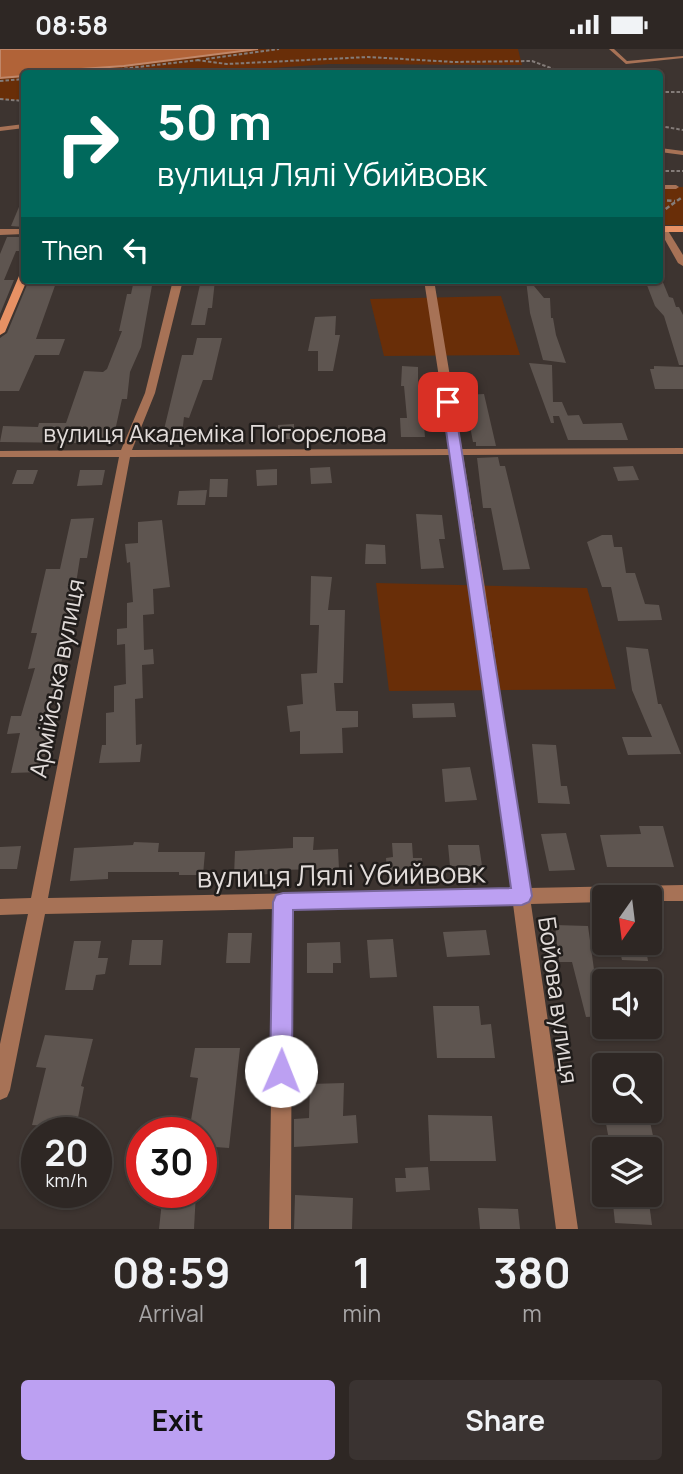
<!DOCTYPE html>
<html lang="en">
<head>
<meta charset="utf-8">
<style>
	body { margin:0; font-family:Manrope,sans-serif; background:#3a3331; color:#f1f3f6; height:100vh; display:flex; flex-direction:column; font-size:26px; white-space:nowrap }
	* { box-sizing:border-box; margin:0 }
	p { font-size:23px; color:#a7a5a6 }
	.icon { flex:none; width:38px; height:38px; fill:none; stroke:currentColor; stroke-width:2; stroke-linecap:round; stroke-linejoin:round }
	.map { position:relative; height:1180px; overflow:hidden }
	.sheet { display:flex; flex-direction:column; background:#2e2724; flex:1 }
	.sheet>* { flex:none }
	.top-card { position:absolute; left:21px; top:21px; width:642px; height:214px; border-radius:7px; box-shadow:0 2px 5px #0004,0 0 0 2px #494441; background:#00695c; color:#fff; overflow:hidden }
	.needle { width:46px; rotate:194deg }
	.buttons { position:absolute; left:592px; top:836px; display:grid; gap:14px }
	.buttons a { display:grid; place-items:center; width:70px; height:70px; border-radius:7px; background:#2e2724; box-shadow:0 2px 5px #0004,0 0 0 2px #494441; font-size:35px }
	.speed { position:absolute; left:21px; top:1068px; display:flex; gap:14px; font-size:35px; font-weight:700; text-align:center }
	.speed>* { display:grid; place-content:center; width:91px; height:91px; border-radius:50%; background:#2e2724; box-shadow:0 2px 5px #0004,0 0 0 2px #494441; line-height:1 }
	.speed small { font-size:18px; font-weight:400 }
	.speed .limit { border:10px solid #d22; background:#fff; color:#111 }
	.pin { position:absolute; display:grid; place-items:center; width:60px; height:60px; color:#fff; margin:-30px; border-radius:14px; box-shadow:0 4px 10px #0006 }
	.me { position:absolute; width:77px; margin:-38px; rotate:1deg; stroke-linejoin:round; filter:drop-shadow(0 0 5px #0008) }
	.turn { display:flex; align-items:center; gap:24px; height:147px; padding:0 21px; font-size:32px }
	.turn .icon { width:91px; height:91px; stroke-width:2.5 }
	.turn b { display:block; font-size:49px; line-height:60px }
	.then { display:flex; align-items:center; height:66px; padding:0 21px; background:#0003; gap:14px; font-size:26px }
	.eta { display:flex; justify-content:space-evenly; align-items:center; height:119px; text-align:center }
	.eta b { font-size:42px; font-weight:700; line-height:49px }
	.button { display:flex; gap:14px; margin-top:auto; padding:14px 21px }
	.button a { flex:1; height:80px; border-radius:7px; background:#bca0f2; color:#111; font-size:28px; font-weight:700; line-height:80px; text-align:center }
	.button a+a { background:#3a3331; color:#f1f3f6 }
	.status { display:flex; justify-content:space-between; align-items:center; height:49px; padding:0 35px; background:#2e2724; direction:ltr }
	.status svg { height:19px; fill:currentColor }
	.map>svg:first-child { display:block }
</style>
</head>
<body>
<div class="status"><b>08:58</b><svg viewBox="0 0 49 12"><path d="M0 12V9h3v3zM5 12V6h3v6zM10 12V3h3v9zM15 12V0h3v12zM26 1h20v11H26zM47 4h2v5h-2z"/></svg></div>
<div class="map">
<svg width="683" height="1180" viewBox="0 0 683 1180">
	<rect width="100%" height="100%" fill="#3d3430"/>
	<g fill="#692e08">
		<polygon points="258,0 518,0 522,16 330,15 198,24 49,24"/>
		<polygon points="24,27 24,51 0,51 0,29"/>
		<rect x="660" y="138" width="23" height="38"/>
		<polygon points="501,247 520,306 384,307 370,250"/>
		<polygon points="376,534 587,539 616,640 389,642"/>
	</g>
	<polygon fill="#b16338" stroke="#c08769" stroke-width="2" points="0,0 258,0 124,17 24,24 24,27 0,29"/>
	<g fill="#5e5550">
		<polygon points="24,146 24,178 11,177"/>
		<polygon points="24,188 21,202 16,202 4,231 14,231 0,265 0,205 7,188"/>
		<polygon points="29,231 57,231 36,290 65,290 59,306 35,306 19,342 0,342 0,289 7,284"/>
		<polygon points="134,231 153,231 141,298 130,323 127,350 122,350 113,391 80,391 79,394 0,393 3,377 38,378 39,374 66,374 84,322 103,323 107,320 122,282 119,282 127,245 131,245"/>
		<polygon points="201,231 215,231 212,259 208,259 205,276 191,276"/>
		<polygon points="526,231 529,231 544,249 550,249 551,269 553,269 556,286 566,314 543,311 530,264"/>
		<polygon points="645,231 662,231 669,248 673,249 676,258 679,258 683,266 683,316 679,316 664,267 655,257"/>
		<polygon points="336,267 335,286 340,286 333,322 318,322 318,302 308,302 315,268"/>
		<polygon points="197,289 222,289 212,331 203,331 189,369 184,368 182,385 178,385 177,393 161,393 182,306 193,306"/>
		<polygon points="529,314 552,316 553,353 562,353 568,367 553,367 554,374 551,374"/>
		<polygon points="402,317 418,318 418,345 429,345 431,365 423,365 425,388 401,388 400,369 407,369 404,337 401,337"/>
		<polygon points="654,317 683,318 683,340 655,340 650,320 654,320"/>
		<polygon points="484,345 496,397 476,397 476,393 473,393 464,346"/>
		<polygon points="579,366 583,375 622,374 628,391 568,391 559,367"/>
		<polygon points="294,375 294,390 278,390 278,376"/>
		<polygon points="498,408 500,417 505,417 530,520 503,521 491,459 483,459 477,409"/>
		<polygon points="633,417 639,431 618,432 613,418"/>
		<polygon points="330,418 332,434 311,435 310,419"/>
		<polygon points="277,420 277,436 257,437 256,421"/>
		<polygon points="17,421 38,421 33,435 12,435"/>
		<polygon points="80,421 105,421 102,436 77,437"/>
		<polygon points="210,430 228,430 227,448 209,448"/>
		<polygon points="207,441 205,456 177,456 179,442"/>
		<polygon points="416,465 442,466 445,490 439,490 444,519 421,520"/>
		<polygon points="94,469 87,509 80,509 67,592 47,666 52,666 42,723 11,724 20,684 7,685 11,667 21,667 35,619 28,620 37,584 31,584 46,520 60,520 71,470"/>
		<polygon points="162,471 170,538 153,540 154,565 143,566 144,601 153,600 154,615 142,616 143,649 135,650 136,696 142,695 140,713 99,714 102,696 106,696 106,664 114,663 114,637 126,635 125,595 117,596 117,580 127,579 127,554 133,553 130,513 127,514 125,495 138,494 138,473"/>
		<polygon points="602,486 612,486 614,498 622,498 626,524 635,524 645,555 659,556 662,571 618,572 611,538 602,538 587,493"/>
		<polygon points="366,495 385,496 386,515 365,515"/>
		<polygon points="311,527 332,528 328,561 345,561 343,634 334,634 336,662 358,662 358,678 342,679 343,704 300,705 300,682 290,683 287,657 303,655 301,625 317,624 319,576 310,576"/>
		<polygon points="626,598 648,600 658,655 661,655 681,705 628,706 622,688 652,688 632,641"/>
		<polygon points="454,654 456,668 413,669 412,655"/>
		<polygon points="532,695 556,696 561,737 567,737 570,755 538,754"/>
		<polygon points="470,718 477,751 445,753 442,720"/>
		<polygon points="639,777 663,777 674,818 607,818 600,786 641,785"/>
		<polygon points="566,784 575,821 549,822 541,785"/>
		<polygon points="293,788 314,788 313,801 338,800 339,820 270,821 270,825 234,827 235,802 293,799"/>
		<polygon points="134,793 159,794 158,803 205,803 203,826 179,826 179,823 108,823 108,830 70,832 74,799 133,796"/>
		<polygon points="392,794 412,794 413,809 422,809 423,826 387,826 386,809 393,808"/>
		<polygon points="448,796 479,796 482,817 450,817"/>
		<polygon points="21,797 17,820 0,820 0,798"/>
		<polygon points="555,876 588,877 596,935 604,935 604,967 586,968 572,913 559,913"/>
		<polygon points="486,881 490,906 447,908 443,883"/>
		<polygon points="228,884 252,884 250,914 226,914"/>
		<polygon points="393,890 397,928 370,929 367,891"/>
		<polygon points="132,891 163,891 161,916 129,916"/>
		<polygon points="74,892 101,892 98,909 108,909 105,925 96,926 93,941 65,941"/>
		<polygon points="340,893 341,914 333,914 333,924 307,924 307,894"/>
		<polygon points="618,894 645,894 648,912 622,911"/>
		<polygon points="433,957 479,957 481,976 491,975 495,1009 437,1009"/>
		<polygon points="45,986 93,990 81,1037 84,1038 76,1079 32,1076 46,1019 36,1018"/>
		<polygon points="195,999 240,999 229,1099 201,1097 201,1083 189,1083 198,1029 190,1028"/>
		<polygon points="344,1034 343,1067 356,1066 358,1094 294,1098 294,1070 309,1069 310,1035"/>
		<polygon points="428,1066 492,1067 496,1112 430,1112"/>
		<polygon points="649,1068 655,1096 610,1097 605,1069"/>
		<polygon points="428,1118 430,1141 396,1143 395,1129 406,1129 405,1119"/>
		<polygon points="163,1143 196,1143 194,1180 159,1180"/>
		<polygon points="295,1146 353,1149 352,1180 294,1180"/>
		<polygon points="612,1146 648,1146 652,1176 615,1174"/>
		<polygon points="478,1159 518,1160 520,1180 480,1180"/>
	</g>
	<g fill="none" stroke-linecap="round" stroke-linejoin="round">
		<g stroke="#847c79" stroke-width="2" stroke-dasharray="3.5 2" stroke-linecap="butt">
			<polyline points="206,10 279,0"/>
			<polyline points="197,11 227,15 368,8 454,13 532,12 564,24"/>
			<polyline points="86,24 199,11"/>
			<polyline points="0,32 24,30"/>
			<polyline points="660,43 683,43"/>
			<polyline points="0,50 24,52"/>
			<polyline points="660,77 683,81"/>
			<polyline points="660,122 683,122"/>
		</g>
		<g stroke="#847c79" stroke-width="2.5" stroke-dasharray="4.5 2.5" stroke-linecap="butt">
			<polyline points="660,151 675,152"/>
			<polyline points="660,164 681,149"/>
		</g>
		<g fill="#a77256" fill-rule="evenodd">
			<polygon points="609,0 614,0 627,12 683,7 683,9 626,15"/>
			<polygon points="660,99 683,102 683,106 660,103"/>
			<polygon points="660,136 676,136 679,138 676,140 660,140"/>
		</g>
		<g fill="#a77256" fill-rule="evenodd">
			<polygon points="24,75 24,79 0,82 0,78"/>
			<polygon points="660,178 667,180 683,206 683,217 678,214 660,182"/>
			<polygon points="0,180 24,180 24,185 0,186"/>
			<path d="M173 231H183L155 344 132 401 450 400 424 231H434L462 400 683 399V405L463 406 485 539 528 839 683 836V852H649V849H604V853L531 855 578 1180H556L513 855 292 860 291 1180H269L274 860 45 865 10 1041 7 1048 0 1051V995L28 865 0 866V850L31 849 119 408H0V402L121 401 145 344ZM451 406 471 539 511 840 48 849 130 408Z"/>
		</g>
		<g fill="#e79164" fill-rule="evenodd">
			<rect x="660" y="177" width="23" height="6"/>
			<polygon points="24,224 24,231 27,231 5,283 0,286 0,272 19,227"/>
		</g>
	</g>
	<polygon fill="#bca0f2" stroke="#7a689d" stroke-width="2" points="448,349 454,353 532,847 529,853 522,856 293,861 292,1022 289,1030 281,1033 273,1030 270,1022 273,853 276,846 283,844 511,839 442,353"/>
	<g text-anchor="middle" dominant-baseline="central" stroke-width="5" stroke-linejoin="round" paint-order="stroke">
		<g font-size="24" fill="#e2dcda" stroke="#211d1b">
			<text x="215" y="383">вулиця Академіка Погорєлова</text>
			<text transform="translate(56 629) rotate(-79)">Армійська вулиця</text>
			<text transform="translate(559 951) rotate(82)">Бойова вулиця</text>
		</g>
		<g font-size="28" fill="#e2dcda" stroke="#211d1b">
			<text transform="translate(341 825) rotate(-1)">вулиця Лялі Убийвовк</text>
		</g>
	</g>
</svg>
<div class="buttons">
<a><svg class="needle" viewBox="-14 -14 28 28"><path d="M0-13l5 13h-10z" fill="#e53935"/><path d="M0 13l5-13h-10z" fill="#a7a5a6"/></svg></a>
<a><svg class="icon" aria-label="sound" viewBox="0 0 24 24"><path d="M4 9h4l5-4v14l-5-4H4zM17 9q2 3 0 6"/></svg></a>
<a><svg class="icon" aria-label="search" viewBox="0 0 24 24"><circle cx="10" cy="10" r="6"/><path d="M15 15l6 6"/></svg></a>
<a><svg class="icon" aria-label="layers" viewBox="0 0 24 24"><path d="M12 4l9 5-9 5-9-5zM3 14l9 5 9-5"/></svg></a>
</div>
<div class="speed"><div>20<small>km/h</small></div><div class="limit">30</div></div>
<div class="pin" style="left:448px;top:353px;background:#d93025"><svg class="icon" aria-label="arrive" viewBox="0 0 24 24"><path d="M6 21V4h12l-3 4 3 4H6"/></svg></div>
<svg class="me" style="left:281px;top:1022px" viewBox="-20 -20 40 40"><circle r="19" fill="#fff"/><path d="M0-13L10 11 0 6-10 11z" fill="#bca0f2"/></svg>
<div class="top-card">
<div class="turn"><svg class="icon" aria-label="right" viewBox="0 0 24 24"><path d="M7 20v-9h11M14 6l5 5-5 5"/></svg><div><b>50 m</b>вулиця Лялі Убийвовк</div></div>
<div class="then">Then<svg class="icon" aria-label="left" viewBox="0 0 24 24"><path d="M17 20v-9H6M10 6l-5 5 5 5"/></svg></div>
</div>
</div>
<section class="sheet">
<div class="eta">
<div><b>08:59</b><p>Arrival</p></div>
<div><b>1</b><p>min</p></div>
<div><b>380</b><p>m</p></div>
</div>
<div class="button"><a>Exit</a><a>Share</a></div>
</section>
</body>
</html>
